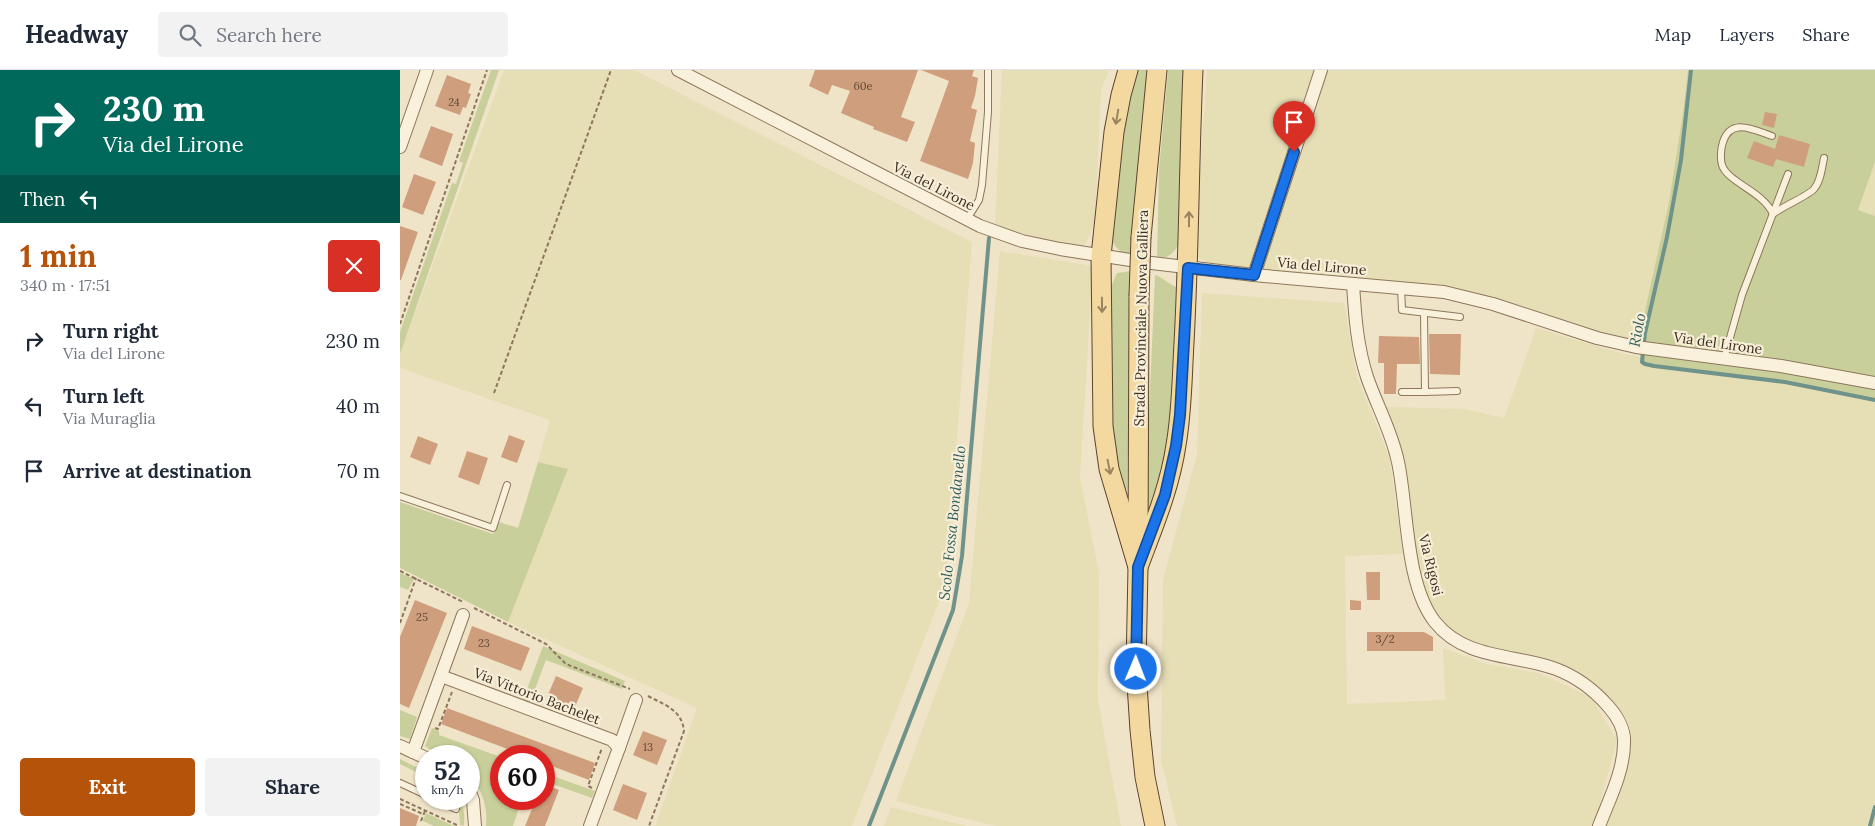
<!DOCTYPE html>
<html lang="en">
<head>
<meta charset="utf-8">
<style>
	body { margin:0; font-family:Lora,serif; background:#f2f2f3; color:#1f2937; height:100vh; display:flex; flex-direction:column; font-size:19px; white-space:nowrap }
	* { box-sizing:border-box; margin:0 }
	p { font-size:16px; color:#747a83 }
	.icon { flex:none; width:28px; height:28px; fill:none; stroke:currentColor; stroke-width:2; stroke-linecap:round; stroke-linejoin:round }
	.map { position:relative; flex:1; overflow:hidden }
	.panel { display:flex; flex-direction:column; background:#fff; width:400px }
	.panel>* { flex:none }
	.guide { background:#00695c; color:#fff; overflow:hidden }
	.speed { position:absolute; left:15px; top:675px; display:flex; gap:10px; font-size:25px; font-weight:700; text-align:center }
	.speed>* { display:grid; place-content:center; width:65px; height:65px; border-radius:50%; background:#fff; box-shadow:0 1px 4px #0004; line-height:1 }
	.speed small { font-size:12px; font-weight:400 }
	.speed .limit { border:8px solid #d22; background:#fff; color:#111 }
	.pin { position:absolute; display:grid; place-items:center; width:42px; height:42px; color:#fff; margin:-51px -21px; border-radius:50% 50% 50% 0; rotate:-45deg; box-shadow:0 0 5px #0007 }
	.pin .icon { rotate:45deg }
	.me { position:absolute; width:55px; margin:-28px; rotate:1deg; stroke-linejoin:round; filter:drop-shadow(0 0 4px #0008) }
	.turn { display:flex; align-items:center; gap:18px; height:105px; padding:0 20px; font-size:22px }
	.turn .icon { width:65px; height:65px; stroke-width:2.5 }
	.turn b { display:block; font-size:35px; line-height:42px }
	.then { display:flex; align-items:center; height:48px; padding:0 20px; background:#0003; gap:10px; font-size:19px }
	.round { display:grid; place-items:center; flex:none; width:52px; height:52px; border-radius:5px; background:#f2f2f3 }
	.summary { display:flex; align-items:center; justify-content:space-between; height:85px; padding:0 20px }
	h1 { font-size:30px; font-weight:700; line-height:38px; color:#b45309 }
	.action { display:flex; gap:10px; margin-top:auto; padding:10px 20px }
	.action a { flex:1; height:58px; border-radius:5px; background:#b45309; color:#fff; font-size:20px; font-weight:700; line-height:58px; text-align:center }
	.action a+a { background:#f2f2f3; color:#1f2937 }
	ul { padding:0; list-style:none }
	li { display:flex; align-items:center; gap:15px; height:65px; padding:0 20px }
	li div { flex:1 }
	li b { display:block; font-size:19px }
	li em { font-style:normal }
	header { display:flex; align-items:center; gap:30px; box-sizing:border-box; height:70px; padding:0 25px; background:#fff; border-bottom:1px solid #e0e1e3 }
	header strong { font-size:24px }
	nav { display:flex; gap:28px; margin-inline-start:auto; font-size:18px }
	.search { width:350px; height:45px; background:#f2f2f3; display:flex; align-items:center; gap:12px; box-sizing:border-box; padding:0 18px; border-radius:5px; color:#747a83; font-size:19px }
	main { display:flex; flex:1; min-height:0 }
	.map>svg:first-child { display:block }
</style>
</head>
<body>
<header>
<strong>Headway</strong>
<div class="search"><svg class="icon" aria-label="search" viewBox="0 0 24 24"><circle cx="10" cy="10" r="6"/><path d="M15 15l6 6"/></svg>Search here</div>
<nav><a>Map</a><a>Layers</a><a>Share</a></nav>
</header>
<main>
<section class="panel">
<div class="guide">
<div class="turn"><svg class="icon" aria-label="right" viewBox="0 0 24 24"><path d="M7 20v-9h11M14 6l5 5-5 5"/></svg><div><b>230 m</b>Via del Lirone</div></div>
<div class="then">Then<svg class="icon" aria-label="left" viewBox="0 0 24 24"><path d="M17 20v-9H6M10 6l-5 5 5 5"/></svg></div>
</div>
<div class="summary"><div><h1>1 min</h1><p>340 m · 17:51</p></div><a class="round" style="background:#d93025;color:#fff"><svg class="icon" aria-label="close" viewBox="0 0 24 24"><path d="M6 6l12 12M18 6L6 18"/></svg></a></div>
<ul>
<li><svg class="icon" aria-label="right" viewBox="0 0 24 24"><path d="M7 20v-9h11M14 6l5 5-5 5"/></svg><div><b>Turn right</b><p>Via del Lirone</p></div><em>230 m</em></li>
<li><svg class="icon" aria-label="left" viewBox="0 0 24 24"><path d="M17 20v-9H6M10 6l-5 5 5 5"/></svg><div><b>Turn left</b><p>Via Muraglia</p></div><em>40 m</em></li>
<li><svg class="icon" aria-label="arrive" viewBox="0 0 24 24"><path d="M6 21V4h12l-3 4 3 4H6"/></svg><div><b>Arrive at destination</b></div><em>70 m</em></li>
</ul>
<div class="action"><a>Exit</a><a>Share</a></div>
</section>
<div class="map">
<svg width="1475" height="756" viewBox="0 0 1475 756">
	<rect width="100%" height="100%" fill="#f0e4c8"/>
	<g fill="#e6deb5">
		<polygon points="104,0 234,0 572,172 546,513 452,756 255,756 297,638 108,552 168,400 138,392 150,350 0,298 0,284"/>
		<polygon points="602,0 709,0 701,20 695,153 685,175 659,173 595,156"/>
		<polygon points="807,0 1288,0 1283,43 1269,133 1238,272 1147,248 1055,220 814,197 798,187 796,159"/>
		<polygon points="1475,92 1475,146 1458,140"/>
		<polygon points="600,181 693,196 680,407 699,503 698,630 721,756 595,756 496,731 569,533"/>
		<polygon points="802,223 944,233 957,307 989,386 1003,484 945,486 947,634 1045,630 1043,578 1086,594 1139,603 1191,627 1217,670 1194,756 777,756 761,690 763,510 797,384"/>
		<polygon points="1136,258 1224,284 1241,287 1244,296 1391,311 1475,331 1475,756 1206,756 1230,680 1217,639 1179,604 1064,570 1043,555 1027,532 1021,514 999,371 987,337 1065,339 1104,348"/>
		<polygon points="491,737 567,756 484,756"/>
	</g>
	<g fill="#c9cf9b">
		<polygon points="91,0 99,0 0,284 0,262 52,113 56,114 63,93 59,91"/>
		<path d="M731 0H748L741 54 732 185C718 182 713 177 711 163L716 97Z"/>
		<path d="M768 0H786L781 167C777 180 771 188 757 189L759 100Z"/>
		<polygon points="1288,0 1475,0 1475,92 1458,140 1475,146 1475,331 1391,311 1244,296 1237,277 1269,132 1283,43"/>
		<polygon points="732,201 727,419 724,420 708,365 710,219 717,203"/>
		<path d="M755 205C765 208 770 216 779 218L770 380 744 458Z"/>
		<polygon points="138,392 168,399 108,552 0,498 0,432 93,464 99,452 118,458"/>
		<polygon points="0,503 14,509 8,520 0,517"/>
		<polygon points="143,576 225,611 222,619 146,590 130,632 123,630"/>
		<polygon points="0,640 17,647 10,669 0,666"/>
		<path d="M32 658 39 661V665L101 687V729H122L113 756H86C88 737 82 719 69 705V686C52 686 39 687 25 676Z"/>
		<polygon points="0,689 26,702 26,707 0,694"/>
		<polygon points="144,703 195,721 192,728 144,711"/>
		<path d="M53 729H60C64 737 65 747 64 756L60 755 59 740Z"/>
		<polygon points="26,743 54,756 34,756 23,751"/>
	</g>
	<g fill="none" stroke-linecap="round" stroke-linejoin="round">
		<g stroke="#6f938a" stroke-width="4">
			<polyline points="1291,0 1281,90 1267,167 1245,263 1242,292 1245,294 1254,296 1385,312 1475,330"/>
			<polyline points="469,756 553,540 562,486 589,168"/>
			<polyline points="1470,756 1475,737"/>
		</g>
	</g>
	<g fill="#cf9f7d">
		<polygon points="415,0 518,0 501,47 515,52 507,72 473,59 474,57 441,43 450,21 432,15 428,25 409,16"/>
		<polygon points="521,0 574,0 572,6 578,8 575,26 571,38 577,40 570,71 575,73 573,93 568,109 520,91 549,11"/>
		<polygon points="47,5 71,14 68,23 71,24 66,38 63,37 60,45 35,36"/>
		<polygon points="1365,42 1377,44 1374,58 1362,55"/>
		<polygon points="31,56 53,64 42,96 19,87"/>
		<polygon points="1379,65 1410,74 1404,97 1376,89 1373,97 1347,88 1354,71 1375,79"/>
		<polygon points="14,104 36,112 23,145 2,137"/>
		<polygon points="0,156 18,162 1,210 0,210"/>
		<polygon points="1029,264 1061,264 1060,305 1030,304"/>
		<polygon points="979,266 1019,267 1020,294 997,294 996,324 984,324 984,293 978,293"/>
		<polygon points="109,365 125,371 117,393 101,387"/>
		<polygon points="18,366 38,374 30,395 10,387"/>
		<polygon points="67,381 88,388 79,415 58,407"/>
		<polygon points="966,502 980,502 980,530 967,530"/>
		<polygon points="15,530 47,543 9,638 0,634 0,567"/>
		<polygon points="950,530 961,531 961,540 950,540"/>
		<polygon points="72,556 130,578 121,601 64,579"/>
		<polygon points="967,562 1024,562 1033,567 1033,581 967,581"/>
		<polygon points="156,606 183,618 174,639 147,627"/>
		<polygon points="47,638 195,693 189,710 144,693 144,686 126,686 41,654"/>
		<polygon points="243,661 267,670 257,695 233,685"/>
		<polygon points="144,714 159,720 145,756 125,756 136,729 144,729"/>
		<polygon points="223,714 247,723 237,750 213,740"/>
		<polygon points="0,738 19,746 16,756 0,756"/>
	</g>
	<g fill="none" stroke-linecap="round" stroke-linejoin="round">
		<defs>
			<g id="service">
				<path d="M1372 66C1354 60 1331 47 1323 72 1321 78 1320 88 1322 95 1328 113 1363 121 1373 144 1383 136 1408 126 1414 119 1421 111 1422 97 1424 88"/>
				<polyline points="567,149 579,130 582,115 588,42 588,0"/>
				<polyline points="1001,217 1002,240 1060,247"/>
				<polyline points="1024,243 1025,322 1057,321"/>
				<polyline points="1324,289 1342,225 1388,104"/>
				<polyline points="1002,322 1025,322"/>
				<polyline points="0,426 93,458 107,415"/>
				<polyline points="0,713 26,725"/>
				<polyline points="33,729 56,739"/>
			</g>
			<g id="minor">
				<polyline points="278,0 580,156 622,171 660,179 743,192 854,205 1044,222 1093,234 1197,268 1236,277 1381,296 1475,313"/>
				<polyline points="0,77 27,0"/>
				<polyline points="854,205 921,0"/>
				<path d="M953 214C955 246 957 276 967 307 977 336 992 362 998 392 1008 439 1005 514 1035 552 1065 590 1116 584 1156 599 1177 607 1194 620 1208 636 1217 646 1225 660 1224 673 1224 701 1209 730 1199 756"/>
				<polyline points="41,606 212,670 219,678 190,756"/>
				<polyline points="0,676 26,688"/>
				<polyline points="219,678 236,630"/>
				<polyline points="13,682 63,545"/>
				<polyline points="69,720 73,730 75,756"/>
			</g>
			<g id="primary">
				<polyline points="728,0 721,25 714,62 701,186 703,356 709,399 738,497 736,599 740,660 745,707 755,756"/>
				<polyline points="741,167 757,0"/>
				<polyline points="738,476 739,226"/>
				<path d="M738 497C753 457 770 417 776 375 782 341 782 307 784 273 789 182 789 91 793 0"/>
			</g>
		</defs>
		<use href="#service" stroke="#8d765c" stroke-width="8"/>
		<use href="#minor" stroke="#8d765c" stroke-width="14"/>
		<use href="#primary" stroke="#5b4430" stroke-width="21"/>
		<g stroke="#8d765c" stroke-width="2" stroke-dasharray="4 2.5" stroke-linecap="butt">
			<polyline points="0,254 87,0"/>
			<polyline points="94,323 211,0"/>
			<polyline points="0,501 63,532"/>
			<polyline points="74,538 146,574 166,594 230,619"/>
			<polyline points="0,553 16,508"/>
			<path d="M248 626C265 635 282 640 284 661L249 756"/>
			<polyline points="35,658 38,659 52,622"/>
			<polyline points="192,718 188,716 202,678"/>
			<polyline points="0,729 59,756"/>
			<polyline points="0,734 23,744"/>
			<polyline points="21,751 25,741"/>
		</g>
		<use href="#service" stroke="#faf1dc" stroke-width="6"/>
		<use href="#minor" stroke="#faf1dc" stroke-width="12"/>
		<use href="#primary" stroke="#f3d9a0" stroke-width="19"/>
		<defs>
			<polyline id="primary-bridge" points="739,226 741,167"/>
		</defs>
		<use href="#primary-bridge" stroke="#5b4430" stroke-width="21" stroke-linecap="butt"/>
		<use href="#primary-bridge" stroke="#f3d9a0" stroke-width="19"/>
	</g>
	<defs><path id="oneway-shaft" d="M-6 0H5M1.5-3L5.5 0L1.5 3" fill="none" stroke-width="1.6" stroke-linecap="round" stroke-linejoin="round" transform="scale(1.25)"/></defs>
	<g stroke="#988460">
		<use href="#oneway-shaft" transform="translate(717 47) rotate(100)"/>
		<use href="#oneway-shaft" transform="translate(789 149) rotate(-90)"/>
		<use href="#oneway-shaft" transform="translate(702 235) rotate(89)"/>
		<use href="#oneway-shaft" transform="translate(709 397) rotate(79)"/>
	</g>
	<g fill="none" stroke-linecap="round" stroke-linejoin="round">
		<defs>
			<polyline id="route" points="736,599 738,497 765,425 776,376 780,345 788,198 854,205 894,82"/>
		</defs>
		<use href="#route" stroke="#114b97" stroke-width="12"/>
		<use href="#route" stroke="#1a73e8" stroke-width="9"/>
	</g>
	<g text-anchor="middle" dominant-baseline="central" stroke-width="4.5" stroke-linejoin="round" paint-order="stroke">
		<g font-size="11" fill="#624a37">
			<text x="463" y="16">60e</text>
			<text x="54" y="32">24</text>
			<text x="22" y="547">25</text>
			<text x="985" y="569">3/2</text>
			<text x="84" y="573">23</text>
			<text x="248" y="677">13</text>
		</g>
		<g font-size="14" fill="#3d2e20" stroke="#f7eed8">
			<text transform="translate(534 116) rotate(27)">Via del Lirone</text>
			<text transform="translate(922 196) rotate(5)">Via del Lirone</text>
			<text transform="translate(741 248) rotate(-89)">Strada Provinciale Nuova Galliera</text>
			<text transform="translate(1318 273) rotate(8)">Via del Lirone</text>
			<text transform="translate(1031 495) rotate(76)">Via Rigosi</text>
			<text transform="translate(137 626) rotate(21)">Via Vittorio Bachelet</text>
		</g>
		<g font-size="15" font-style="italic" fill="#2f5d5a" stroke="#f7eed8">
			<text transform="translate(1237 260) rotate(-79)">Riolo</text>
			<text transform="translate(552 453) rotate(-84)">Scolo Fossa Bondanello</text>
		</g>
	</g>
</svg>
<div class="speed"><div>52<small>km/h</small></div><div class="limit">60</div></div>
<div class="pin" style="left:894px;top:82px;background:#d93025"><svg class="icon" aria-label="arrive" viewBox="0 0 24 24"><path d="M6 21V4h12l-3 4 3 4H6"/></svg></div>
<svg class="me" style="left:736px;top:599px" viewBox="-20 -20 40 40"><circle r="17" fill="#1a73e8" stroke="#fff" stroke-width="3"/><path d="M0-11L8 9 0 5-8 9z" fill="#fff"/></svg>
</div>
</main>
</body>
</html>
